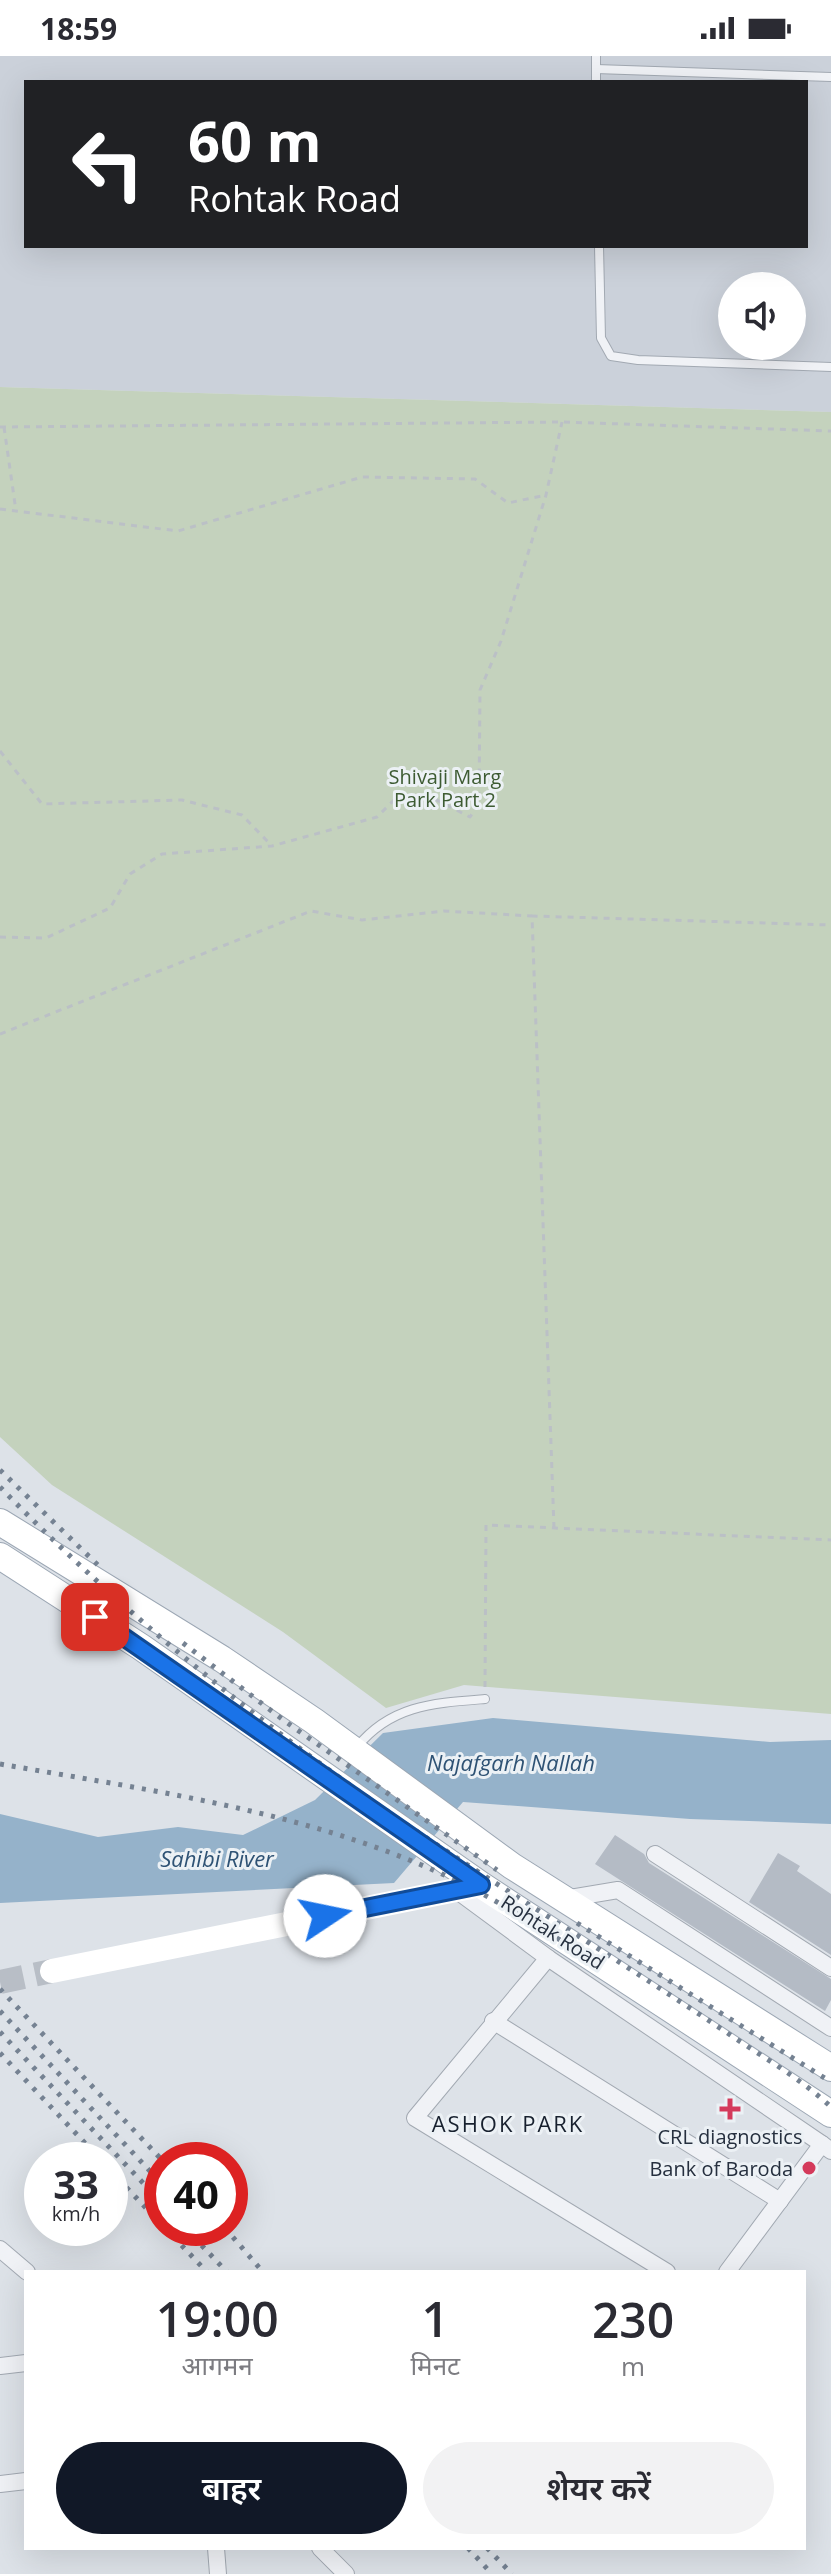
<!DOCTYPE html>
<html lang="hi">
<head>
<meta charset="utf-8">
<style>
	body { margin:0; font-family:"Open Sans","Noto Sans Devanagari",sans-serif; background:#f2f2f3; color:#2b2b33; height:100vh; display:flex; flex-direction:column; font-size:30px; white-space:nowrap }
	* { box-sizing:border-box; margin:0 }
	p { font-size:26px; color:#7c7c81 }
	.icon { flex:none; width:44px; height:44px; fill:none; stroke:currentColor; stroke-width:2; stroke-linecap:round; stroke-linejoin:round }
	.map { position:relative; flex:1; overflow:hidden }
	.sheet { position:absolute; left:24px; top:2214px; width:782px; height:280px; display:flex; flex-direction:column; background:#fff; border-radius:0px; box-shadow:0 8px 32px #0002 }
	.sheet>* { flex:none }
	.hud { position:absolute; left:24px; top:24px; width:784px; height:168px; border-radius:0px; box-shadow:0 8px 32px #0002; background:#202124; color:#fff; overflow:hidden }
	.fabs { position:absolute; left:718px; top:216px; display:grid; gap:16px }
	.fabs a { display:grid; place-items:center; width:88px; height:88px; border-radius:50%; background:#fff; box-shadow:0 8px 32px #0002; font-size:40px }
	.speed { position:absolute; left:24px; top:2086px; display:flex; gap:16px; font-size:40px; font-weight:700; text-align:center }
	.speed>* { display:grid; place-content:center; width:104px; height:104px; border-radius:50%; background:#fff; box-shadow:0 8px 32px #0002; line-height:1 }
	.speed small { font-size:20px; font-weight:400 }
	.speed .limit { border:12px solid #d22; background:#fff; color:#111 }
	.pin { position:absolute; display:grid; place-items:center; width:68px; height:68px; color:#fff; margin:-34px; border-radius:16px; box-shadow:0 4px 12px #0006 }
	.me { position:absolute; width:88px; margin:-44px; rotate:79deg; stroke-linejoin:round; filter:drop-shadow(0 0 6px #0008) }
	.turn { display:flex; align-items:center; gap:28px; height:168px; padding:0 32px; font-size:36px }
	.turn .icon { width:104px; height:104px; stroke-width:2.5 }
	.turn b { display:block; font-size:56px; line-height:68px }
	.eta { display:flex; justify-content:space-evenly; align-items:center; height:136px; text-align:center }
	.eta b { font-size:48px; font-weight:600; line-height:56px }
	.button { display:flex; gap:16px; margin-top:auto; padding:16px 32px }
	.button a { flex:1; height:92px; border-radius:48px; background:#111827; color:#fff; font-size:32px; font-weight:600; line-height:92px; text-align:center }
	.button a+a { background:#f2f2f3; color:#2b2b33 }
	.status { display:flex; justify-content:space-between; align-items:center; height:56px; padding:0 40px; background:#fff; direction:ltr }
	.status svg { height:22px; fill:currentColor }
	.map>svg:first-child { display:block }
</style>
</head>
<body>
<div class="status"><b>18:59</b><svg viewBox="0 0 49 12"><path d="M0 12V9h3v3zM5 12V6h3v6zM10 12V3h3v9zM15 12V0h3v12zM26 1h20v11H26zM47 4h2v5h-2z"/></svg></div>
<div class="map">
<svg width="831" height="2518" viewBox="0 0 831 2518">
	<rect width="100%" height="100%" fill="#dde2e8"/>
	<path fill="#cbd1da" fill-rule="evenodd" d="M0 0H831V356L0 331ZM26 26H806V190H26ZM732 230H792V290H732Z"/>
	<polygon fill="#c4d2bd" points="0,331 831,356 831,1658 464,1629 386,1652 283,1576 52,1429 0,1381"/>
	<polygon fill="#95b2ca" points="493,1662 770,1686 831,1684 831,1768 690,1763 463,1746 394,1827 0,1847 0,1758 98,1781 178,1771 243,1779 315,1744 383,1677"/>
	<g fill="#b4bbc5">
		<polygon points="615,1779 644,1798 649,1807 831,1923 831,1944 825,1955 595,1808"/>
		<polygon points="778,1797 800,1810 797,1815 831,1838 831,1899 749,1846"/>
	</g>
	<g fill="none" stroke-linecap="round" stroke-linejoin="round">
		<polyline stroke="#b8bec6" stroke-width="24" stroke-dasharray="24 12" stroke-linecap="butt" points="0,1926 52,1915"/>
		<defs>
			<g id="lane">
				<polyline points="596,0 596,26"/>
				<polyline points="596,13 831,21"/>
				<polyline points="599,190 601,282 611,300 638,304 831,311"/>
				<path d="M357 1691C391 1649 434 1647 485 1643"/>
			</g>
			<g id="street">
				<polyline points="655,1798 831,1912"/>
				<polyline points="456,1834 548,1902 822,2088"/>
				<polyline points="564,1843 618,1834 831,1972"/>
				<polyline points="548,1902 415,2062 667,2216"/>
				<polyline points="493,1965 780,2145"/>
				<polyline points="0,2193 27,2216"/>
				<polyline points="727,2216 822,2088 831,2095"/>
				<polyline points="0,2310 26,2307"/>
				<polyline points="0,2428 26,2425"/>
				<polyline points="216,2492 218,2518"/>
				<polyline points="320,2492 346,2518"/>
			</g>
			<g id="primary">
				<polyline points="0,1466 222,1603 314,1665 512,1810 831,2012"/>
				<polyline points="0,1500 141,1591 481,1829 831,2058"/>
			</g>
		</defs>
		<use href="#lane" stroke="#a2a9b2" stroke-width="10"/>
		<use href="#street" stroke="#a2a9b2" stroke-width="18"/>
		<use href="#primary" stroke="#9ca7b4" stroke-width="28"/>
		<g stroke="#bbc0c6" stroke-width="3" stroke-dasharray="6 6" stroke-linecap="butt">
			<polyline points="0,371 562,366 831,375"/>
			<polyline points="4,371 16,455"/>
			<polyline points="0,453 178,475 362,421 475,423 508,447 546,439"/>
			<polyline points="0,695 42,748 182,744 242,759 271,789"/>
			<polyline points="0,881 46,882 110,852 130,818 162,798 272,790 377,761 394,744 427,739 470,761 479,747 480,634 501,585 546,439 562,366"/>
			<polyline points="0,978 311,855 362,864 444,855 532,860"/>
			<polyline points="554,1472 532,860 831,869"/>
			<polyline points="485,1631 486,1469 831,1484"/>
		</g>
		<use href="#lane" stroke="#f0f2f6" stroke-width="8"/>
		<use href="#street" stroke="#f0f2f6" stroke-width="16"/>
		<polyline stroke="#fff" stroke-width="24" points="52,1915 481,1829"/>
		<use href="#primary" stroke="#fff" stroke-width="26"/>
		<g stroke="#758292" stroke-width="5" stroke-dasharray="4 8" stroke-linecap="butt">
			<polyline points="0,1414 103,1514"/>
			<path d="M0 1431C142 1577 303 1703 474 1813 557 1867 641 1919 723 1974 759 1999 799 2021 831 2051"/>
			<polyline points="183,1587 286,1666 497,1814"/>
			<path d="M0 1708C148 1734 304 1755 442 1818 496 1842 545 1875 595 1906"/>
			<polyline points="577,1867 831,2026"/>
			<polyline points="0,1933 162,2104"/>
			<polyline points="0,1955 162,2128"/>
			<polyline points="0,1976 162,2147"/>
			<polyline points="0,1997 101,2104"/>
			<polyline points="110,2114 162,2169"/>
			<polyline points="165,2172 207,2216"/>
			<polyline points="185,2172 227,2216"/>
			<polyline points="225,2172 263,2216"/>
			<polyline points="468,2492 492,2518"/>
			<polyline points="487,2492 512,2518"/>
		</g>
	</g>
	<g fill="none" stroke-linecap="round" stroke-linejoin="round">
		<defs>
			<polyline id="route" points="95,1561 481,1829 325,1860"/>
		</defs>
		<use href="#route" stroke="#114b97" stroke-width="20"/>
		<use href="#route" stroke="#1a73e8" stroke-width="14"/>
	</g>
	<g fill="#d43a5b" stroke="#ecf1f5" stroke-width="3">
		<path d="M726 2041h8v8h8v8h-8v8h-8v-8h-8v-8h8z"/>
		<circle cx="809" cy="2112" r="8"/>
	</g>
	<g text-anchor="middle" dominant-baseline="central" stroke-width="6" stroke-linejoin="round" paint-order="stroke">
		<g font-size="20" fill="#3d5b32" stroke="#ecf1f5">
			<text x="445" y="720">Shivaji Marg<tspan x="445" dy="23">Park Part 2</tspan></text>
		</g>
		<g font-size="20" fill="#26303f" stroke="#ecf1f5">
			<text transform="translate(553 1876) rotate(33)">Rohtak Road</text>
		</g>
		<g font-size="20" fill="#26303f" stroke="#ecf1f5">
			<text x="730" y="2080">CRL diagnostics</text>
			<text x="793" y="2112" text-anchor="end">Bank of Baroda</text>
		</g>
		<g font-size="22" font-style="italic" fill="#2e5274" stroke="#ecf1f5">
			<text x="511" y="1706">Najafgarh Nallah</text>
			<text x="217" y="1802">Sahibi River</text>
		</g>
		<g font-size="22" letter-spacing="2" fill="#18212f" stroke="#ecf1f5">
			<text x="508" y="2067">ASHOK PARK</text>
		</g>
	</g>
</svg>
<div class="fabs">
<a><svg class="icon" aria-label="sound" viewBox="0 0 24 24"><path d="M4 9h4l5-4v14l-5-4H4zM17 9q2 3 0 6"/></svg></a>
</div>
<div class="speed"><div>33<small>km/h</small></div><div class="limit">40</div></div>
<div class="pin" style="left:95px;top:1561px;background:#d93025"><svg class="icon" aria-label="arrive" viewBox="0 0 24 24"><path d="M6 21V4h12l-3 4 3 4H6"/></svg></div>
<svg class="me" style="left:325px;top:1860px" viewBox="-20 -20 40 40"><circle r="19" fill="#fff"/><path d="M0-13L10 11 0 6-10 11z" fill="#1a73e8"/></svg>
<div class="hud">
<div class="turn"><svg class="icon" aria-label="left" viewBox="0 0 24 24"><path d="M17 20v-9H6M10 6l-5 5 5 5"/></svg><div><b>60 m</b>Rohtak Road</div></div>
</div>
<section class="sheet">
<div class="eta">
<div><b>19:00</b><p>आगमन</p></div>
<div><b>1</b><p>मिनट</p></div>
<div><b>230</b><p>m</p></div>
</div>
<div class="button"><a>बाहर</a><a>शेयर करें</a></div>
</section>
</div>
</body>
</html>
